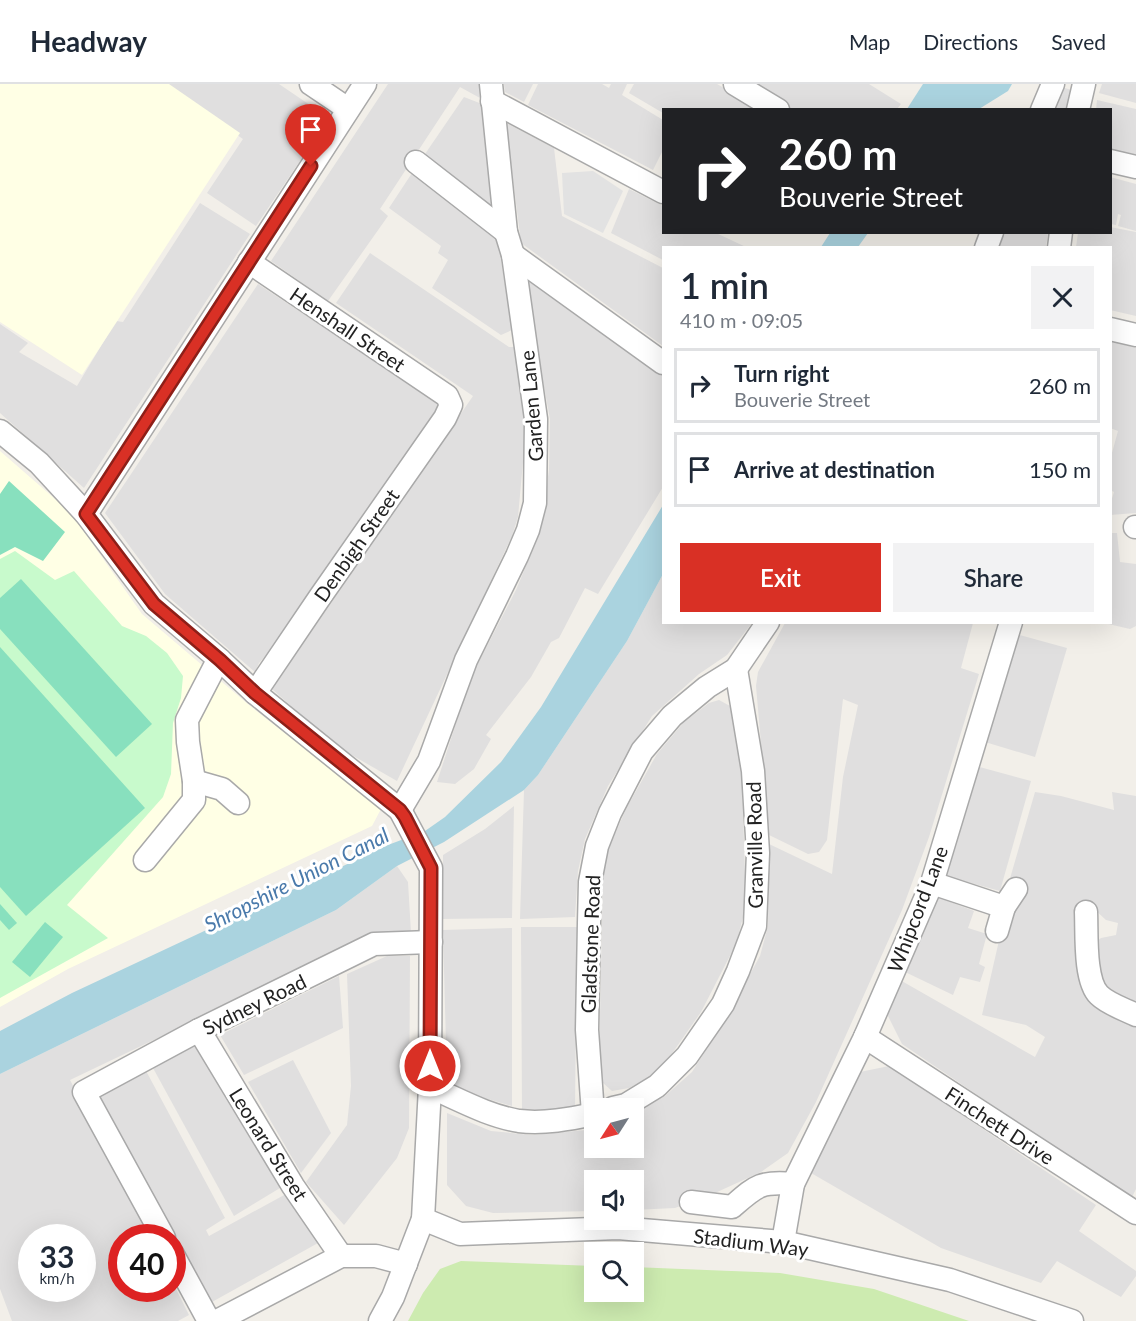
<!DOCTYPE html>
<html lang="en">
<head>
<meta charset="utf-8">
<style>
	body { margin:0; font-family:Lato,sans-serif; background:#f2f2f3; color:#1f2937; height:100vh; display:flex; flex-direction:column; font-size:22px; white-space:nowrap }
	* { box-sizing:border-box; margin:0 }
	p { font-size:20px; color:#747a83 }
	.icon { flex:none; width:33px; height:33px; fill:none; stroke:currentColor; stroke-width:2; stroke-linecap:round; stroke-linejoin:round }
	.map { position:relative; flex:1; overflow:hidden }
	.panel { position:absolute; left:662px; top:162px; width:450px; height:378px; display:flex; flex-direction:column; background:#fff; border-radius:0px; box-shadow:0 6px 24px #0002 }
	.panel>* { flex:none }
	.hud { position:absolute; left:662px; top:24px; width:450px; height:126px; border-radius:0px; box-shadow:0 6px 24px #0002; background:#202124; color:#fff; overflow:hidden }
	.needle { width:39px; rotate:234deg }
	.buttons { position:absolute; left:584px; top:1014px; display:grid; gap:12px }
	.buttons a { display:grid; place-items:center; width:60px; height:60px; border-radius:0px; background:#fff; box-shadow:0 6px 24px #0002; font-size:30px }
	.speed { position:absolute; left:18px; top:1140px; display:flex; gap:12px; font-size:30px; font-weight:700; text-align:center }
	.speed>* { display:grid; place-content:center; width:78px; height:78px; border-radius:50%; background:#fff; box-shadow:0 6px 24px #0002; line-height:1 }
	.speed small { font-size:15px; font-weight:400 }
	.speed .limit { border:9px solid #d22; background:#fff; color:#111 }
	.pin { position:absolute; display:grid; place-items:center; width:51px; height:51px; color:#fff; margin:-62px -26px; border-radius:50% 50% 50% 0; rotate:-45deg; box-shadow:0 0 6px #0007 }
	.pin .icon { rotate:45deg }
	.me { position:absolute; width:66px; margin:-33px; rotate:0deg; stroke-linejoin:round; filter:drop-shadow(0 0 4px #0008) }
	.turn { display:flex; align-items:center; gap:21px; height:126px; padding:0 18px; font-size:27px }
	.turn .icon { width:78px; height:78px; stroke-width:2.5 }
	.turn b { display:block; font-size:42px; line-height:51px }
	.round { display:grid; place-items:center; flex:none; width:63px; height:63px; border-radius:0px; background:#f2f2f3 }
	.headline { display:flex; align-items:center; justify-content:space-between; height:102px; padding:0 18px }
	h1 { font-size:36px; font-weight:600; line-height:45px }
	.cta { display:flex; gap:12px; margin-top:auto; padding:12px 18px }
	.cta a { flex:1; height:69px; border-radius:0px; background:#d93025; color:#fff; font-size:24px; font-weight:600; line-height:69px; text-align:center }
	.cta a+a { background:#f2f2f3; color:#1f2937 }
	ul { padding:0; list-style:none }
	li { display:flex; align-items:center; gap:18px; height:75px; margin:0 12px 9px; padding:0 6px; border:3px solid #e0e1e3; border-radius:0px }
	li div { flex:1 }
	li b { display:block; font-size:22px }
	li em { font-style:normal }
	header { display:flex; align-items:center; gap:36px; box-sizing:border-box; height:84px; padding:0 30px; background:#fff; border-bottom:2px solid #e0e1e3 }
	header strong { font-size:28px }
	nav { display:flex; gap:33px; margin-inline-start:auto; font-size:21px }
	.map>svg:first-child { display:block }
</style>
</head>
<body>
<header>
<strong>Headway</strong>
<nav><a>Map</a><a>Directions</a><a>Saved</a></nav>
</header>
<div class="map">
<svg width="1136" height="1237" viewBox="0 0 1136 1237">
	<rect width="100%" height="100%" fill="#f2efe9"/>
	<g fill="#e0dfdf" fill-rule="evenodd">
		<polygon points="162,0 279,0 329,34 256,142 207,109 243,55"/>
		<polygon points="388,0 479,0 480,14 460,3 380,125 388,132 328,217 271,177"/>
		<polygon points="504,0 533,0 524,18 505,8"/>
		<polygon points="538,0 602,0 609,4 611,0 627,0 622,11 663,36 663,66 653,86 528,21"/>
		<polygon points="634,0 717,0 761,25 663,26 663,29 629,9"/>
		<polygon points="747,0 869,0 901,20 897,25 790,25"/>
		<polygon points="1102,0 1136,0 1136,19 1099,9"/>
		<polygon points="1061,3 1072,6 1067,25 1052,26"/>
		<polygon points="464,13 482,20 493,126 423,73"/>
		<polygon points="1097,16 1136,25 1136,73 1110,67 1110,26 1096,26"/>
		<polygon points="506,39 554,64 562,132 663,184 663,262 521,159"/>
		<polygon points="414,86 498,157 512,246 501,251 432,204 448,176 438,169 441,162 389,124"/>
		<polygon points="1110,93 1136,100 1136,147 1118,142 1121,131 1118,130 1116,141 1110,140"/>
		<polygon points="629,105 663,122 663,148 716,149 746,163 663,164 663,176 611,149"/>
		<polygon points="200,119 250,150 84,404 0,329 0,240 28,259 19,268 77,302 116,237 123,238"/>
		<polygon points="1110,143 1136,148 1136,232 1110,226 1110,164 1076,163 1078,149 1110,148"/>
		<polygon points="1001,149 1048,149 1046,163 995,164"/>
		<polygon points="370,169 509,263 516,263 523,308 527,378 523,378 518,433 512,452 397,697 350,670 319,647 272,605 473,312 336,219"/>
		<polygon points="527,197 535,199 663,290 663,403 598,510 585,504 559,554 551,558 531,593 486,651 491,655 474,685 455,700 437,698 471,593 516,506 540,448 549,386 550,335 526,207"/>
		<polygon points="258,200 440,320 284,551 259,579 255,588 165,510 105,429"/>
		<polygon points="1110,257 1136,264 1136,429 1110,431 1110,421 1114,408 1110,406 1110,376 1118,347 1110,344"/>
		<polygon points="1110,449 1117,449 1120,478 1136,480 1136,542 1130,545 1104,539 1110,538"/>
		<polygon points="663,490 663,538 752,539 727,571 699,590 652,632 608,702 585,755 578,787 575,833 520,835 524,706 538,691 627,557"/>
		<polygon points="785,539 973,539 961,584 979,590 929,753 902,826 816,1018 788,1069 761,1088 715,1109 675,1124 633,1126 633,1096 594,1096 594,1127 493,1129 466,1122 447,1101 447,1029 491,1047 532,1051 586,1046 594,1043 594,1064 633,1064 633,1029 665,1012 692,988 722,941 760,872 768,842 769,760 832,790 843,693 858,621 843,615 827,756 819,768 808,770 769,751 756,602 758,588"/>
		<polygon points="1016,550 1067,564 1035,673 985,658"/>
		<polygon points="719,616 730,622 734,635 742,693 746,822 736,860 701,928 659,988 629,1004 612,1007 602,998 599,980 603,787 605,772 627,723 657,670 684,638 709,619"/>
		<polygon points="976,682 1031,697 1000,807 946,792"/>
		<polygon points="1035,708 1061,712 1114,726 1112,708 1136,712 1136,921 1106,905 1095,890 1093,860 1101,854 1116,851 1118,839 1106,836 1093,824 1076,826 1082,906 1090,919 1136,943 1136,1105 1131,1115 902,960 885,926 900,896 1035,973 1045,953 1026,941 982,931 1003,839 1009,798"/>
		<polygon points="514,722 512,834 443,835 443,771 485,745"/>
		<path d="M397 782 408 798 411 849 369 853 70 996 150 1153 122 1154V1204H172L173 1199 189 1231 178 1237H12L0 1205V990L336 826ZM32 1154H82V1204H32Z"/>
		<polygon points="935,812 974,827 968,844 987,850 979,880 985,883 980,898 960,893 953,911 903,887"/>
		<polygon points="521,843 577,843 575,1023 546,1027 522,1025"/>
		<polygon points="512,844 512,1022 464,1008 447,998 443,846"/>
		<polygon points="387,872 410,872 409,1044 397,1074 344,1141 306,1098 347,1041 351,1002 347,890"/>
		<polygon points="339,892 343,944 244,991 220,951"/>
		<polygon points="198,960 280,1104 234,1132 153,984"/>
		<polygon points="293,976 331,1049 301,1089 248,998"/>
		<polygon points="889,982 1096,1121 1079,1147 1136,1187 1136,1192 1121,1213 1057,1177 1041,1199 941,1164 811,1089 860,988"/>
		<polygon points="145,985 225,1134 206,1146 209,1152 286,1110 318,1159 212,1218 97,1011"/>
	</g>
	<g fill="#ffffe5">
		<polygon points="0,0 169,0 240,49 82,291 0,238"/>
		<polygon points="0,367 70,428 142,530 249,621 381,725 372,742 68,885 0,923"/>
	</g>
	<polygon fill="#cdebb0" points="461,1177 594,1182 594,1208 633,1208 633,1183 780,1189 874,1205 969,1237 408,1237 423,1209 440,1185"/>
	<polygon fill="#c8facc" points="15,467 55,496 74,487 122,542 146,552 167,569 183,592 181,614 173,639 171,690 163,713 67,821 108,854 0,914 0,475"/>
	<g fill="#88e0be">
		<polygon points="9,397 65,448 43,477 15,463 0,471 0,410"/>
		<polygon points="21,495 152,640 116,673 0,545 0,514"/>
		<polygon points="0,563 145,724 26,832 0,803"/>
		<polygon points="0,820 17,839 9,846 0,836"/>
		<polygon points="45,838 63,853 30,893 12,878"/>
	</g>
	<polygon fill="#e2e2e2" points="593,87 623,107 603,149 564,130 562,89"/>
	<g fill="#aad3df">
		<polygon points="923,0 1012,0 1008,7 979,25 907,25"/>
		<polygon points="830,149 830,148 868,149 858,163 821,163"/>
		<polygon points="663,421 663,490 627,557 538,691 524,706 444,758 397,782 336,826 0,990 0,947 72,909 388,761 425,747 445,733 501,678 541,623"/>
	</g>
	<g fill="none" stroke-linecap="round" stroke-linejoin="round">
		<defs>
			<g id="minor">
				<polyline points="311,0 348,25"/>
				<polyline points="735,0 778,26"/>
				<polyline points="492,17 663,108"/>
				<polyline points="1042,26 1053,0"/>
				<polyline points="1078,26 1084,0"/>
				<polyline points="1110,77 1136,83"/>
				<polyline points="416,78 506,148"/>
				<polyline points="986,164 992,148"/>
				<polyline points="1059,164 1061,148"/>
				<polyline points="513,171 663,279"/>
				<polyline points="249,178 447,312 451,321 445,334 320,513 255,609"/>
				<polyline points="1110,245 1136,251"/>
				<polyline points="0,347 39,379 86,430 154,520 220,576 255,609 400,726 431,784 430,1003 423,1135 393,1213 380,1237"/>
				<polyline points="86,430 365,0"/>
				<polyline points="1135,443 1136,443"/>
				<polyline points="194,697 222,705 238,719"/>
				<polyline points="400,726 429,677 466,576 517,472 528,446 535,419 536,335 513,171 506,148 491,0"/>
				<polyline points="145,776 194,716 194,697 188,658 187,636 215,582 220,576"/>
				<polyline points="932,799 1004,823 997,847"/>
				<polyline points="1004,823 1016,805"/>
				<path d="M1086 828C1087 849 1084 896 1099 911 1108 920 1124 925 1136 931"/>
				<polyline points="199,946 293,1102 341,1172"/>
				<polyline points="865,953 1136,1129"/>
				<path d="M430 1003C458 1015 488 1032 519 1037 544 1040 570 1035 594 1030"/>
				<polyline points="613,1024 626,1021 657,1002 687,972 723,920 738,887 755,842 758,769 753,687 736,585"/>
				<polyline points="593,1030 587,946 589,839 590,798 597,762 610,729 642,667 672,632 707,603 736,585 768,538"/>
				<path d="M691 1118 732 1123C756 1102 760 1097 793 1100"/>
				<polyline points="423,1135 460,1150 618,1144 783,1158 950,1196 1072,1237"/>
				<polyline points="164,1154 84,1008 199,946 374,860 431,858"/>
				<polyline points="783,1158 793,1100 865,953 932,799 1011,538"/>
				<polyline points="172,1169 209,1237"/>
				<polyline points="217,1237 341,1172 376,1172 406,1180"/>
			</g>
		</defs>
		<use href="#minor" stroke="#a9a9a9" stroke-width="25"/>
		<use href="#minor" stroke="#fff" stroke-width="22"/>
	</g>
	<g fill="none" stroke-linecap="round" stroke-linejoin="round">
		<defs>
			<polyline id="route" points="311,82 86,430 154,520 220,576 255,609 400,726 405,733 431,784 430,982"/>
		</defs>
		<use href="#route" stroke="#8d1f18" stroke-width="15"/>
		<use href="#route" stroke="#d93025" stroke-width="10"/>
	</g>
	<g text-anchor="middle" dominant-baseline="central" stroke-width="6" stroke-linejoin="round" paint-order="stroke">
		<g font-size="20" fill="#222" stroke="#fff">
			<text transform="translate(348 245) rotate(34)">Henshall Street</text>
			<text transform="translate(531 322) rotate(-95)">Garden Lane</text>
			<text transform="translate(356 461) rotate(-55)">Denbigh Street</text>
			<text transform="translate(754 761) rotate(-91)">Granville Road</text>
			<text transform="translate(917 825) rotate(-69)">Whipcord Lane</text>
			<text transform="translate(590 860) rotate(-88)">Gladstone Road</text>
			<text transform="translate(254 920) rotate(-26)">Sydney Road</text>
			<text transform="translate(1000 1041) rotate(33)">Finchett Drive</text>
			<text transform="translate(269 1060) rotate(58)">Leonard Street</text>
			<text transform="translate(751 1158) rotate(7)">Stadium Way</text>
		</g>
		<g font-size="21" font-style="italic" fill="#4a7aab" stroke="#fff">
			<text transform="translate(296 795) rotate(-27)">Shropshire Union Canal</text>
		</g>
	</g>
</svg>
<div class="buttons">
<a><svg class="needle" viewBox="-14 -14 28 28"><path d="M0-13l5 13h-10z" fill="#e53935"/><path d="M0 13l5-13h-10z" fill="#747a83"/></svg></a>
<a><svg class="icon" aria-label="sound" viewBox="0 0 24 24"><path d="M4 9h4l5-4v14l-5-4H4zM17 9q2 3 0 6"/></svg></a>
<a><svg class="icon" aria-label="search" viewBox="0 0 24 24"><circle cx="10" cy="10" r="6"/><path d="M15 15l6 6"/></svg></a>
</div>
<div class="speed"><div>33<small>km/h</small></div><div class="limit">40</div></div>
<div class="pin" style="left:311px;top:82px;background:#d93025"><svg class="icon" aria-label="arrive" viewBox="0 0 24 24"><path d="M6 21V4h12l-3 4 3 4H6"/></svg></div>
<svg class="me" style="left:430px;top:982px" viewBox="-20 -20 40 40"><circle r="17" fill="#d93025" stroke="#fff" stroke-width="3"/><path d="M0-11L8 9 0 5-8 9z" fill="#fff"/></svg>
<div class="hud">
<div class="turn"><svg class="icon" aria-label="right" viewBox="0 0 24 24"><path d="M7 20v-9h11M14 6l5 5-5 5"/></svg><div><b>260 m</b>Bouverie Street</div></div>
</div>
<section class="panel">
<div class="headline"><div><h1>1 min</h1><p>410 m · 09:05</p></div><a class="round"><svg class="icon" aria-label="close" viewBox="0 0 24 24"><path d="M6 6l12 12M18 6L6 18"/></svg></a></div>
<ul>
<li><svg class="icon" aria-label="right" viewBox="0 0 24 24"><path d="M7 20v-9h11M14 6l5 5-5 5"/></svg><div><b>Turn right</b><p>Bouverie Street</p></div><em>260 m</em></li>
<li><svg class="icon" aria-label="arrive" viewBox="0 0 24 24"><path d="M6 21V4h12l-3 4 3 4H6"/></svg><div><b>Arrive at destination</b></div><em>150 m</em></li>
</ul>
<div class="cta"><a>Exit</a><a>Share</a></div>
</section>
</div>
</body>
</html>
